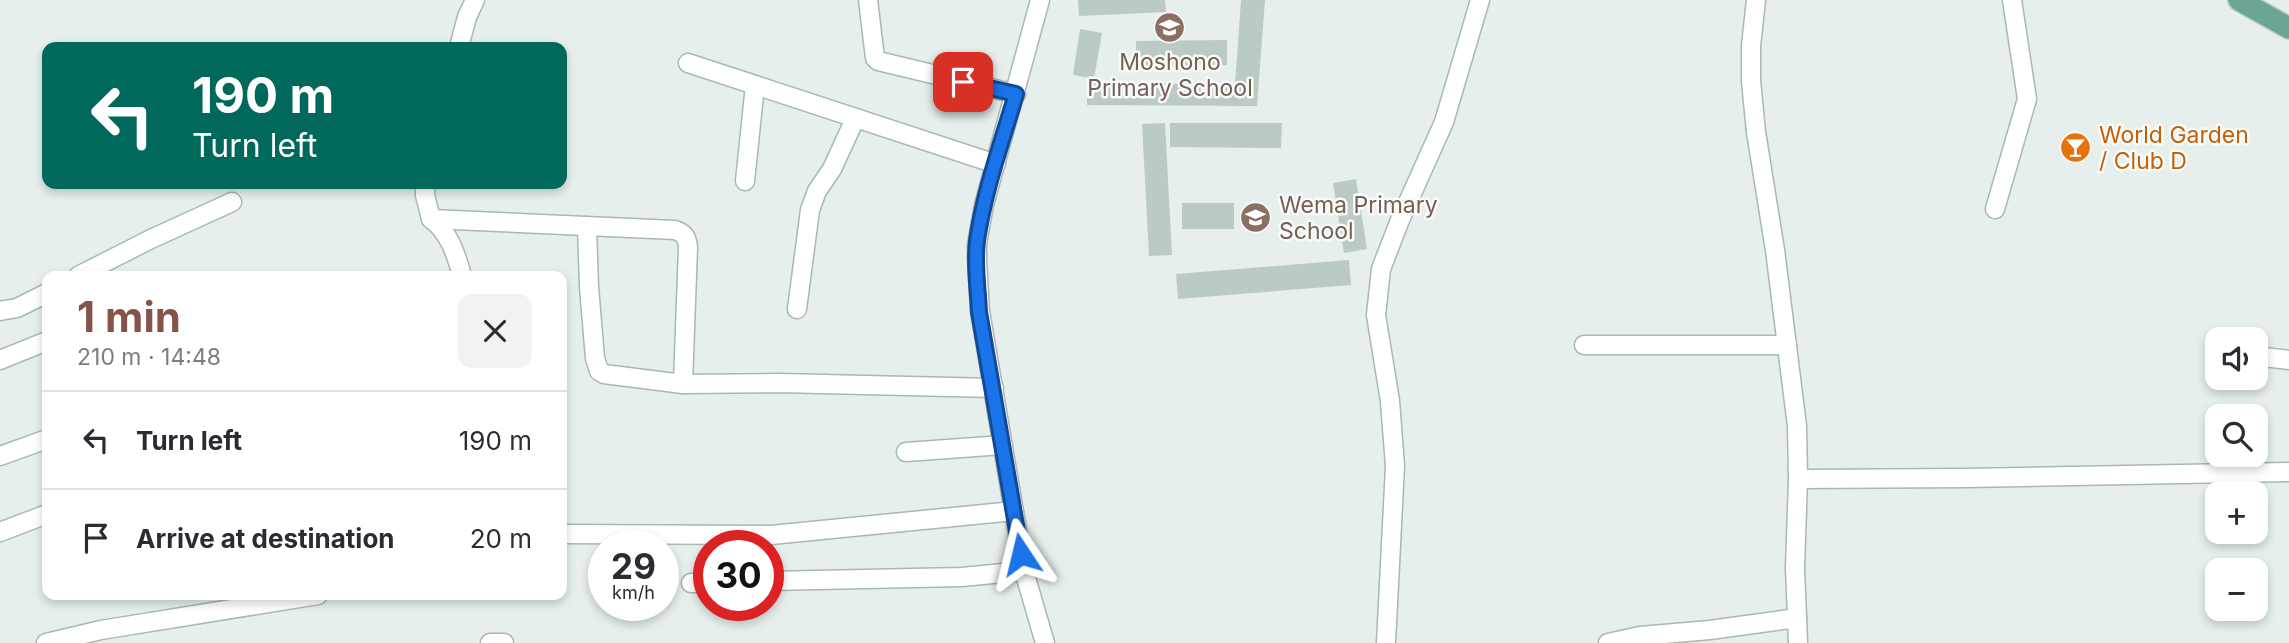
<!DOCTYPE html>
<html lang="en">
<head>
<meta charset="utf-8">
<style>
	body { margin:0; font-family:Inter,sans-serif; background:#f2f2f3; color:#2b2b33; height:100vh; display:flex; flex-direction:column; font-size:26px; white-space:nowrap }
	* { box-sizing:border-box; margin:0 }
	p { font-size:23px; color:#7c7c81 }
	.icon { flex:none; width:38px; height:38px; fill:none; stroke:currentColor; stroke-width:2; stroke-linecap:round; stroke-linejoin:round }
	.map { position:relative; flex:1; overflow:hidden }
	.details { position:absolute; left:42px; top:271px; width:525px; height:329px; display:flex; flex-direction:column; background:#fff; border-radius:14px; box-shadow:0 4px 10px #0003 }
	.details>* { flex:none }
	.banner { position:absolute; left:42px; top:42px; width:525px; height:147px; border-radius:14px; box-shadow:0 4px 10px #0003; background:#00695c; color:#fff; overflow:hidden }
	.buttons { position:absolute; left:2205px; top:327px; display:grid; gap:14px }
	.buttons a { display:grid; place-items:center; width:63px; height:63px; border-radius:14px; background:#fff; box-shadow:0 4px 10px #0003; font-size:35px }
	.speed { position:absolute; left:588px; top:530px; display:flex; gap:14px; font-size:35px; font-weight:700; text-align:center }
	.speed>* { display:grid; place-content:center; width:91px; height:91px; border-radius:50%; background:#fff; box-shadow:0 4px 10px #0003; line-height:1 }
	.speed small { font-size:18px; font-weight:400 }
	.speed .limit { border:10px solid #d22; background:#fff; color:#111 }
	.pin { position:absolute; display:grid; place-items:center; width:60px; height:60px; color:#fff; margin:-30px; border-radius:14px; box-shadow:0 4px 10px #0006 }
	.me { position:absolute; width:77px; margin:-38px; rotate:350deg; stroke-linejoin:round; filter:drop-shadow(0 0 5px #0008) }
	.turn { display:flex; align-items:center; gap:24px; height:147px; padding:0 35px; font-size:32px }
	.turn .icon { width:91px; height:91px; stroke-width:2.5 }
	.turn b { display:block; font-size:49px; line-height:60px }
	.round { display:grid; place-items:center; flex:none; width:74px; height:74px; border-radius:14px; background:#f2f2f3 }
	.headline { display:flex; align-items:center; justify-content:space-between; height:119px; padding:0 35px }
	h1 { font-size:42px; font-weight:700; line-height:52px; color:#855347 }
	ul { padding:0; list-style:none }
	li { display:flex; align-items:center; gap:21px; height:98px; padding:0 35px; border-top:2px solid #e1e1e2 }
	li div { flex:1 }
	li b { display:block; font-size:26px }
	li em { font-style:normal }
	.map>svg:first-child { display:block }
</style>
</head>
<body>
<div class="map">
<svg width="2289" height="643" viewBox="0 0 2289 643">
	<rect width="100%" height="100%" fill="#e6efeb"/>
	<g fill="#bbcac4">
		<polygon points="1078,0 1165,0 1166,12 1079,16"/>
		<polygon points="1241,0 1265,0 1257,106 1087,105 1087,83 1235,84"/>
		<polygon points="1080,29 1102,33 1094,79 1073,75"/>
		<polygon points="1227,40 1227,65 1136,66 1136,41"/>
		<polygon points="1165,123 1172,255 1149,256 1142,124"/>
		<polygon points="1170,123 1282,123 1281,148 1170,147"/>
		<polygon points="1356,179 1367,249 1344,253 1333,183"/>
		<rect x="1182" y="203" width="52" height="26"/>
		<polygon points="1349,260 1351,285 1178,299 1176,274"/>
	</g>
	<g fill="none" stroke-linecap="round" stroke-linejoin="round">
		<defs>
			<g id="minor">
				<polyline points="868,0 875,58 878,61 1016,94"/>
				<polyline points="1040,0 984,205 977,244 977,258 980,311 1024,571 1045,643"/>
				<polyline points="1756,0 1751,46 1751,81 1756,132 1775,250 1797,426 1798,479 1795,568 1798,643"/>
				<polyline points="459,47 467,17 475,0"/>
				<polyline points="688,63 996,164"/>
				<polyline points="745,181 755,85"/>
				<path d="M425 184V195L431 219C449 231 457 257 462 276"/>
				<polyline points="1995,209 2027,99 2012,0"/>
				<path d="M431 219 675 230C684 233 687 237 688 247L683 384"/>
				<polyline points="587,226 589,287 595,358 599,371 604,374 683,384 779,383 994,388"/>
				<polyline points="78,276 151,239 232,202"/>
				<polyline points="797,309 810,210 817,191 832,169 855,119"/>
				<polyline points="0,311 17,308 47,293"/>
				<polyline points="1584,345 1787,345"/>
				<polyline points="2256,356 2289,360"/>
				<polyline points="0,360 47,341"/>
				<polyline points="906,452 1003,445"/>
				<polyline points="0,456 47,439"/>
				<polyline points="1798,479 1966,478 2289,472"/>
				<polyline points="0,532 47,514"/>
				<polyline points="562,534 771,535 1014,511"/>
				<polyline points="768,581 962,577 1024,571"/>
				<polyline points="691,583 709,583"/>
				<polyline points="46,643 101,630 318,595"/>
				<polyline points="490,643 504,643"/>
				<polyline points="1386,643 1395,466 1390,401 1376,315 1381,269 1400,220 1444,122 1480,0"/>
				<polyline points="1608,643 1640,636 1710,630 1797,618"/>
			</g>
			<polyline id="major" points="2239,0 2289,28"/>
		</defs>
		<use href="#minor" stroke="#a8b8b2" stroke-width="21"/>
		<use href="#major" stroke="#c2cac8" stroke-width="24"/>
		<use href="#minor" stroke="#fff" stroke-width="18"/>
		<use href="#major" stroke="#6aa596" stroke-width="21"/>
	</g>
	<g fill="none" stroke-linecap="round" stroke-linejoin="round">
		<defs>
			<path id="route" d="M963 82 1016 94C1002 142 984 191 977 241 974 264 978 288 979 312L1021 554"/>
		</defs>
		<use href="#route" stroke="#114b97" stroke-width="18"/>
		<use href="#route" stroke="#1a73e8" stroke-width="12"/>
	</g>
	<defs>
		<symbol id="school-disc" viewBox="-11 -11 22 22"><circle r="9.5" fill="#8d6e63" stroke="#f7fbf9"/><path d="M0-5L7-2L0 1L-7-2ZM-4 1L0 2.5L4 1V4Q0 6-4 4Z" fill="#fff"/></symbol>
		<symbol id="bar-disc" viewBox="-11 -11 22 22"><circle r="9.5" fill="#e8710a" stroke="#f7fbf9"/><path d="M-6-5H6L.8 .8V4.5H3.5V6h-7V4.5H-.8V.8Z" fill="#fff"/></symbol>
	</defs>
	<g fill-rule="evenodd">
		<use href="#school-disc" x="1152" y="10" width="35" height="35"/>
		<use href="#bar-disc" x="2058" y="130" width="35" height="35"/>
		<use href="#school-disc" x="1238" y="200" width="35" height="35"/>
	</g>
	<g text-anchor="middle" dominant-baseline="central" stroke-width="5" stroke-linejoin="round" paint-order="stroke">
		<g font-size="23" fill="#785e54" stroke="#f7fbf9">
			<text x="1170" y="62">Moshono<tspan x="1170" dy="26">Primary School</tspan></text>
			<text x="1279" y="205" text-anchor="start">Wema Primary<tspan x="1279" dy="26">School</tspan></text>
		</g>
		<g font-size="23" fill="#c56008" stroke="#f7fbf9" text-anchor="start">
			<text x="2099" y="135">World Garden<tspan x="2099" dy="26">/ Club D</tspan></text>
		</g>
	</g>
</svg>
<div class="buttons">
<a><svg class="icon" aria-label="sound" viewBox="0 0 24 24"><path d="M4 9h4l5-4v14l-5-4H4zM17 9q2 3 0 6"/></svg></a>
<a><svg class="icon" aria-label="search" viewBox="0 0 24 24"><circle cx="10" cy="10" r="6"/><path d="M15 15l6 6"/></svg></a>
<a>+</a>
<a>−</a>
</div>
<div class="speed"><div>29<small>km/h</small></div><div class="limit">30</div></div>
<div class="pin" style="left:963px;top:82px;background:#d93025"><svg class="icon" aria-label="arrive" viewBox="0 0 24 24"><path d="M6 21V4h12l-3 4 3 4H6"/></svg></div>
<svg class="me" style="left:1021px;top:554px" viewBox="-20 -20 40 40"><path d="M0-17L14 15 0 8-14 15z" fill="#1a73e8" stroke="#fff" stroke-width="4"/></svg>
<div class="banner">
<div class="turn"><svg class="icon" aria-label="left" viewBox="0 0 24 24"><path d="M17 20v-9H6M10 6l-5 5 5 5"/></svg><div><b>190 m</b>Turn left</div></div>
</div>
<section class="details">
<div class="headline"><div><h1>1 min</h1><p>210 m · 14:48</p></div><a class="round"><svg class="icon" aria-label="close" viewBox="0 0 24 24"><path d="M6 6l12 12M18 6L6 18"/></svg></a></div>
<ul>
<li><svg class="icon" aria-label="left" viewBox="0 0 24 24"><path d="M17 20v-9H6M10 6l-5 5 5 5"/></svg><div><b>Turn left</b></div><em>190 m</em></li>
<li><svg class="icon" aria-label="arrive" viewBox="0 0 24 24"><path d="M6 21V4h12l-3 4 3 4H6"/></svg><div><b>Arrive at destination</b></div><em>20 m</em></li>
</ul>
</section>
</div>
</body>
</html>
